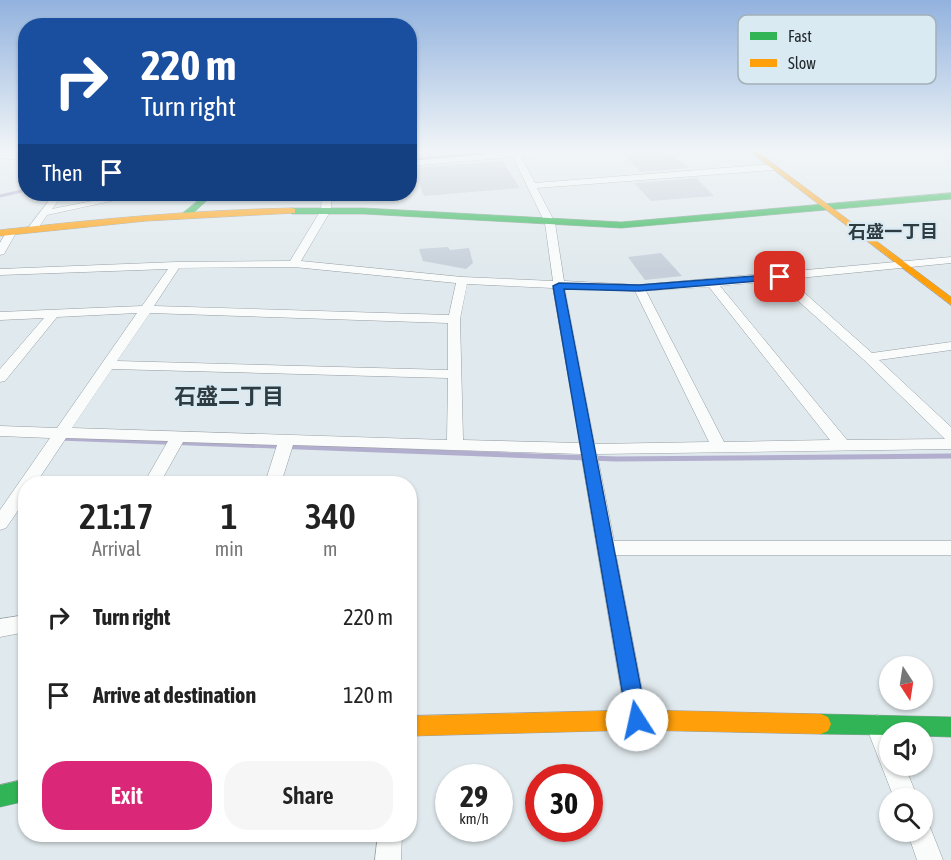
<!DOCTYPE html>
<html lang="en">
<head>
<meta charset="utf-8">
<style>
	body { margin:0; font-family:"Asap Condensed","Noto Sans JP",sans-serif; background:#f6f6f6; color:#222; height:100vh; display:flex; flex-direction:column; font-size:22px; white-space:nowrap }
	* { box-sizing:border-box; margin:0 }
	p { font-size:20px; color:#767676 }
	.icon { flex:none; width:33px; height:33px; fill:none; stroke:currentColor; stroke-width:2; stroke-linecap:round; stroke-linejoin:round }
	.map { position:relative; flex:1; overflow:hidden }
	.panel { position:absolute; left:18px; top:476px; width:399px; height:366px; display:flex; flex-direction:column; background:#fff; border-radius:24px; box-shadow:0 2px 4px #0004 }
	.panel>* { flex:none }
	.guide { position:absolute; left:18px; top:18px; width:399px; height:183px; border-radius:24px; box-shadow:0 2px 4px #0004; background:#1a4fa0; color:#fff; overflow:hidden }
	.needle { width:39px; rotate:168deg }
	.fabs { position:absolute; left:879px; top:656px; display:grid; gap:12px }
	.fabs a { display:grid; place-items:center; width:54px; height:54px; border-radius:50%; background:#fff; box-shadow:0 2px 4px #0004; font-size:30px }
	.speed { position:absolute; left:435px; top:764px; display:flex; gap:12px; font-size:30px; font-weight:700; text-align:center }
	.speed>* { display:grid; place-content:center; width:78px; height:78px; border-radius:50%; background:#fff; box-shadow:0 2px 4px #0004; line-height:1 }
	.speed small { font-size:15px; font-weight:400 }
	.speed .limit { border:9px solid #d22; background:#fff; color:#111 }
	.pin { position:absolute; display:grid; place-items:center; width:51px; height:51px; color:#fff; margin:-26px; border-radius:12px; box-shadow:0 3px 9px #0006 }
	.me { position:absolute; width:66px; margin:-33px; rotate:350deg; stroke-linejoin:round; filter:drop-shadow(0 0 4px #0008) }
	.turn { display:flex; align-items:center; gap:21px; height:126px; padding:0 24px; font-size:27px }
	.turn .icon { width:78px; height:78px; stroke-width:2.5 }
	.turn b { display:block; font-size:42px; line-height:51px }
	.then { display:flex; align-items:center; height:57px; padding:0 24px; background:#0003; gap:12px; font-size:22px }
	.eta { display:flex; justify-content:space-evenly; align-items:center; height:102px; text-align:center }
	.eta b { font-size:36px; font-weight:600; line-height:42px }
	.action { display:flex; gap:12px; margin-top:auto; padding:12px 24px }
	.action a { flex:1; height:69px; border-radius:24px; background:#db2777; color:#fff; font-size:24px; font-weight:600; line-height:69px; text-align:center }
	.action a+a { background:#f6f6f6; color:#222 }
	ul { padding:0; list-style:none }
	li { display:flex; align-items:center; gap:18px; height:78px; padding:0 24px }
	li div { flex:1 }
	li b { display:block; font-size:22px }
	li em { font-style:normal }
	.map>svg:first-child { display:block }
</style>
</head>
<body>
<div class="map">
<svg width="951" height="860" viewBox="0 0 951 860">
	<rect width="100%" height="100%" fill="#e0e9ed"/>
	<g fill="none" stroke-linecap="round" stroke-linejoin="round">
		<g stroke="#b2aece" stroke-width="3">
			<polyline points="410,160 523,150"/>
			<polyline points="0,196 26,190"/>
		</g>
		<polyline stroke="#b2aece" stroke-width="5" points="59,438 616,459 951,456"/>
	</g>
	<g fill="#c7d0da">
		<polygon points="665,150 689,168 641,172 622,153"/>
		<polygon points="502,161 520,188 424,196 413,168"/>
		<polygon points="696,178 714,196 651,201 634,183"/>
		<polygon points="448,247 450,250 469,248 473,263 466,269 423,261 419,249"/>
		<polygon points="661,253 682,276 645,280 628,257"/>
	</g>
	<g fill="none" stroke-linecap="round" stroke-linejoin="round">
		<defs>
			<g id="street">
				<path d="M510 150H561L557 152 521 156 535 183 773 164 777 167 773 170 537 188 555 223 564 281 639 285 951 257V263L789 279 872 353 951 342V350L879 360 951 427V449L597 454 614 541H951V555H616L648 720 645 728 637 731 629 728 626 720 581 454 293 445 281 483H265L277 445 183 442 160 483H144L168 441 66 438 36 483H26V499L6 528 0 530V510L50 438 0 436V426L57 428 137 313 57 317 5 381 0 382V369L44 318 0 320V312L142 306 168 269 0 275V269L176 262 290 261 321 210 322 194H331V210L301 261 462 277 553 281 545 223 513 157 410 166V161L511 152ZM294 267 456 283 449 315 154 306 179 268ZM776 281 864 360 945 439 847 440 720 286ZM467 284 553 288 580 443 463 440 460 319ZM709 287 830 440 724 442 646 291ZM565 288 635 291 709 442 595 444ZM150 313 448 323V370L117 361ZM112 369 448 378 447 440 72 428Z"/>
				<polygon points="0,152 26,154 26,160 0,158"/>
				<polygon points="54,194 63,194 52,209 127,194 143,194 47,215 37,230 29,230 28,228"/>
				<polygon points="8,229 17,231 4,254 0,255 0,243"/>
				<polygon points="26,615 26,632 0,637 0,619"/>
				<polygon points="877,715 885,718 891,732 890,765 904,765 918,798 894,798 866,726 869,718"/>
				<polygon points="922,820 928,822 943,860 917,860 907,831 922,831"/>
				<polygon points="378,834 402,834 401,860 375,860"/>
			</g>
			<g id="fast">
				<polygon points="951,193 951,199 621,228 364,214 292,214 288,211 292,208 364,208 621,222"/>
				<polygon points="206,194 214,194 189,217 183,217 183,213"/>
				<polygon points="821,714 951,717 951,737 922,736 922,732 890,732 890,735 821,734 814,731 811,724 814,717"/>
				<polygon points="26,779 26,801 0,807 0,785"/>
			</g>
			<g id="slow">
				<polygon points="748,150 755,150 951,297 951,305"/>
				<path d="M292 208 295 209V213L146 221 0 236V230C97 219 194 210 292 208Z"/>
				<polygon points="637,710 821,714 828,717 831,724 828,731 821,734 637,730 410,736 410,716"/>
			</g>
		</defs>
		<use href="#street" stroke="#969da1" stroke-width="1"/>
		<use href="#fast" stroke="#969da1" stroke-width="1"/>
		<use href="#slow" stroke="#969da1" stroke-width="1"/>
		<use href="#street" fill="#fafcfc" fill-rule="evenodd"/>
		<use href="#fast" fill="#30b455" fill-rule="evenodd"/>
		<use href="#slow" fill="#ff9f0a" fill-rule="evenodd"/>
	</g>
	<linearGradient id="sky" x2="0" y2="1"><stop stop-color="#92b2de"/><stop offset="0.56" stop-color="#f1f5f7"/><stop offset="1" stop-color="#f1f5f7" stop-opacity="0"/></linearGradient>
	<rect width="951" height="270" fill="url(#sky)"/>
	<polygon fill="#1a73e8" stroke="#114b97" stroke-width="1.5" points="780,274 783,275 783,279 639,291 564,289 647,720 644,727 637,730 630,727 627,720 553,286 559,283 639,285"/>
	<g text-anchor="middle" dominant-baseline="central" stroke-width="4.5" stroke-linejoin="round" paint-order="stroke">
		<g font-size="18" font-weight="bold" fill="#2e3c42" stroke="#daeaf3">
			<text x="893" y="231">石盛一丁目</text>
		</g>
		<g font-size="22" font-weight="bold" fill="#2e3c42" stroke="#daeaf3">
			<text x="229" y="396">石盛二丁目</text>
		</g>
	</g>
	<rect x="738" y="15" width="198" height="69" rx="9" fill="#daeaf3" stroke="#a2b0b7" stroke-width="1.5"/>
	<rect x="750" y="32" width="27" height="8" fill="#30b455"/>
	<rect x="750" y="59" width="27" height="8" fill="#ff9f0a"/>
	<g font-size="16" fill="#21282b">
		<text x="788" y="42">Fast</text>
		<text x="788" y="69">Slow</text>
	</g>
</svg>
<div class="fabs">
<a><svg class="needle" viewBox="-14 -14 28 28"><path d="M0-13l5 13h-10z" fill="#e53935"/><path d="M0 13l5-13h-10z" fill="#767676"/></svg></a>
<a><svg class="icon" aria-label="sound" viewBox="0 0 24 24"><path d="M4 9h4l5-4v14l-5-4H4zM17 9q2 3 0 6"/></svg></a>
<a><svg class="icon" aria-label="search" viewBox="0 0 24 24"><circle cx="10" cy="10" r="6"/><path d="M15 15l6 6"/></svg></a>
</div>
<div class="speed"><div>29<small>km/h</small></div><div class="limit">30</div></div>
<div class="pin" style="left:780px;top:277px;background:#d93025"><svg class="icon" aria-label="arrive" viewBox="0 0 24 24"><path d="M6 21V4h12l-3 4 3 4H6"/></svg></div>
<svg class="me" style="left:637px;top:720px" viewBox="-20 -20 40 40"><circle r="19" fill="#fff"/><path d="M0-13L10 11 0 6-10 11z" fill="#1a73e8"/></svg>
<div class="guide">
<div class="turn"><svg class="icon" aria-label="right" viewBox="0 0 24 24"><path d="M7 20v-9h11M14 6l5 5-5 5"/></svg><div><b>220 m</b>Turn right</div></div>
<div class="then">Then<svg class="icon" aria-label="arrive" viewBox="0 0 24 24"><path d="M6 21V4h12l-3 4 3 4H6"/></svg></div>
</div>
<section class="panel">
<div class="eta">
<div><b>21:17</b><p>Arrival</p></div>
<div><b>1</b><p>min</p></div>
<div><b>340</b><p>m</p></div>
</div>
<ul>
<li><svg class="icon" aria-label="right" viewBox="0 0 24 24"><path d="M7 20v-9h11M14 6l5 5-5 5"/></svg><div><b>Turn right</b></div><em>220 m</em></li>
<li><svg class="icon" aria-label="arrive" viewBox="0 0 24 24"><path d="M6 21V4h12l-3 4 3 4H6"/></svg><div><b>Arrive at destination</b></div><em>120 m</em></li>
</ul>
<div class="action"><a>Exit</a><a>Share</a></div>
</section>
</div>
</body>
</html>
